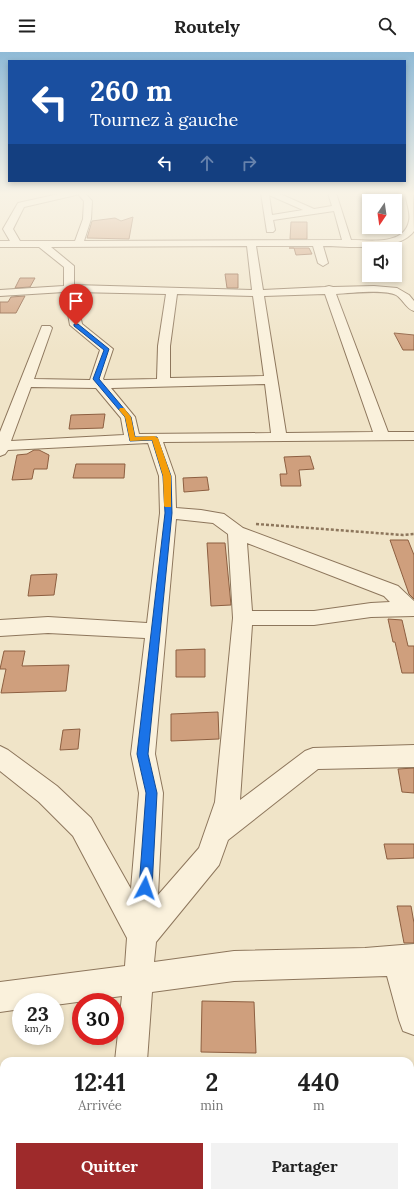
<!DOCTYPE html>
<html lang="fr">
<head>
<meta charset="utf-8">
<style>
	body { margin:0; font-family:Lora,serif; background:#f2f2f2; color:#222; height:100vh; display:flex; flex-direction:column; font-size:15px; white-space:nowrap }
	* { box-sizing:border-box; margin:0 }
	p { font-size:13px; color:#767676 }
	.icon { flex:none; width:22px; height:22px; fill:none; stroke:currentColor; stroke-width:2; stroke-linecap:round; stroke-linejoin:round }
	.map { position:relative; flex:1; overflow:hidden }
	.panel { position:absolute; left:0px; top:1005px; width:414px; height:140px; display:flex; flex-direction:column; background:#fff; border-radius:12px 12px 0 0; box-shadow:0 2px 6px #0003 }
	.panel>* { flex:none }
	.top-card { position:absolute; left:8px; top:8px; width:398px; height:122px; border-radius:0px; box-shadow:0 2px 6px #0003; background:#1a4fa0; color:#fff; overflow:hidden }
	.needle { width:26px; rotate:193deg }
	.buttons { position:absolute; left:362px; top:142px; display:grid; gap:8px }
	.buttons a { display:grid; place-items:center; width:40px; height:40px; border-radius:0px; background:#fff; box-shadow:0 2px 6px #0003; font-size:20px }
	.speed { position:absolute; left:12px; top:941px; display:flex; gap:8px; font-size:20px; font-weight:700; text-align:center }
	.speed>* { display:grid; place-content:center; width:52px; height:52px; border-radius:50%; background:#fff; box-shadow:0 2px 6px #0003; line-height:1 }
	.speed small { font-size:10px; font-weight:400 }
	.speed .limit { border:6px solid #d22; background:#fff; color:#111 }
	.pin { position:absolute; display:grid; place-items:center; width:34px; height:34px; color:#fff; margin:-41px -17px; border-radius:50% 50% 50% 0; rotate:-45deg; box-shadow:0 0 4px #0007 }
	.pin .icon { rotate:45deg }
	.me { position:absolute; width:44px; margin:-22px; rotate:4deg; stroke-linejoin:round; filter:drop-shadow(0 0 3px #0008) }
	.turn { display:flex; align-items:center; gap:14px; height:84px; padding:0 16px; font-size:18px }
	.turn .icon { width:52px; height:52px; stroke-width:2.5 }
	.turn b { display:block; font-size:28px; line-height:34px }
	.lanes { display:flex; align-items:center; height:38px; padding:0 16px; background:#0003; justify-content:center; gap:20px; direction:ltr }
	.lanes .off { opacity:.35 }
	.eta { display:flex; justify-content:space-evenly; align-items:center; height:68px; text-align:center }
	.eta b { font-size:24px; font-weight:700; line-height:28px }
	.action { display:flex; gap:8px; margin-top:auto; padding:8px 16px }
	.action a { flex:1; height:46px; border-radius:0px; background:#9e2a2b; color:#fff; font-size:16px; font-weight:700; line-height:46px; text-align:center }
	.action a+a { background:#f2f2f2; color:#222 }
	header { display:flex; justify-content:space-between; align-items:center; height:52px; padding:0 16px; background:#fff; font-size:18px; font-weight:700 }
	.map>svg:first-child { display:block }
</style>
</head>
<body>
<header><svg class="icon" aria-label="menu" viewBox="0 0 24 24"><path d="M4 6h16M4 12h16M4 18h16"/></svg>Routely<svg class="icon" aria-label="search" viewBox="0 0 24 24"><circle cx="10" cy="10" r="6"/><path d="M15 15l6 6"/></svg></header>
<div class="map">
<svg width="414" height="1145" viewBox="0 0 414 1145">
	<rect width="100%" height="100%" fill="#f0e4c8"/>
	<g fill="#cf9f7d" stroke="#8d5f41">
		<polygon points="133,165 129,187 87,186 92,169 115,166 121,169"/>
		<polygon points="291,170 307,170 307,187 290,187"/>
		<polygon points="289,196 309,196 312,202 296,203 294,196"/>
		<polygon points="225,222 238,222 238,236 227,236"/>
		<polygon points="20,226 35,226 30,235 15,236"/>
		<polygon points="25,244 16,261 0,261 0,250 8,250 11,245"/>
		<polygon points="394,281 414,283 414,298 403,298"/>
		<polygon points="105,362 103,376 69,377 71,363"/>
		<polygon points="34,398 39,398 49,403 47,417 34,417 32,427 12,428 17,403 27,402"/>
		<polygon points="310,404 314,417 299,418 301,434 281,434 280,422 287,422 284,405"/>
		<polygon points="76,412 125,412 124,426 73,426"/>
		<polygon points="207,425 209,438 184,440 183,426"/>
		<polygon points="390,488 408,488 414,503 414,547 409,542"/>
		<polygon points="207,491 225,491 231,553 211,554"/>
		<polygon points="57,522 54,543 28,544 31,523"/>
		<polygon points="388,567 402,568 408,594 414,594 414,621 402,621 395,590 393,590"/>
		<polygon points="205,597 205,625 176,625 176,598"/>
		<polygon points="4,599 25,599 22,614 69,613 66,639 1,641 6,617 0,617"/>
		<polygon points="218,660 219,687 171,689 171,662"/>
		<polygon points="80,677 78,697 60,698 63,678"/>
		<polygon points="414,716 414,741 402,740 398,717"/>
		<polygon points="384,792 414,792 414,806 387,807"/>
		<polygon points="397,854 411,854 414,871 414,891 404,891"/>
		<polygon points="202,949 254,950 256,1001 201,1000"/>
	</g>
	<g fill="none" stroke-linecap="round" stroke-linejoin="round">
		<defs>
			<g id="minor">
				<path d="M63 141H85L92 149 91 167 84 189 342 188 334 159 273 168 275 178 273 180H267L261 141H278L314 157 332 154 328 141H336L351 188C369 188 404 194 409 169 411 161 406 149 405 141H413L414 179C398 201 347 194 323 194L328 211 323 214 318 211 313 194H256L263 238 325 235 329 234 333 235 374 234 397 236 409 243 414 249V259C406 257 403 247 396 243 386 237 349 241 336 242L388 380H414V388L163 390 175 424 176 456 201 458 224 462 243 476 398 534 414 549V564L371 565 314 573H252L240 748 305 699 313 696 414 693V715L318 717 228 788 219 813 156 890 154 910 234 899 365 896 414 892V983L403 979 399 968 387 924 234 929 152 940 147 1009H115L122 944 55 953V950H21V957L0 960V930L125 914 127 886 73 784 39 750 0 719V694L8 698 57 734 91 766 131 837 139 741 131 702 145 586 48 581 0 584V568L48 565 147 571 160 461 159 424 148 391 8 398 5 402 0 404V380L42 274H50L52 276 34 327 90 328 100 298 70 273 64 240 0 244V238L64 234V215L39 195H0V189H10L3 177 18 151ZM77 141 84 149 83 167 75 189H20L13 177 24 155 76 143ZM269 143 303 158 272 163ZM247 194 252 238 74 233V214L51 195ZM75 240 166 242 158 294 157 327 104 328 103 327 113 297 82 272ZM177 242 253 244 264 324 170 326V294ZM325 242 373 380 286 381 264 244ZM265 332 271 381 139 382 135 365 111 336ZM31 335 96 336 121 366 124 383 11 389ZM176 467 213 471 228 482 233 566 215 750 199 796 158 843 163 741 155 702ZM247 491 384 544 390 550 371 551 314 559H252Z"/>
				<rect x="101" y="1141" width="36" height="4"/>
			</g>
		</defs>
		<use href="#minor" stroke="#8d765c" stroke-width="2"/>
		<polyline stroke="#8d765c" stroke-width="2.5" stroke-dasharray="3 2" stroke-linecap="butt" points="256,472 403,483 414,482"/>
		<use href="#minor" fill="#faf1dc" fill-rule="evenodd"/>
	</g>
	<linearGradient id="sky" x2="0" y2="1"><stop stop-color="#8fbad6"/><stop offset="0.47" stop-color="#f8f3e6"/><stop offset="1" stop-color="#f8f3e6" stop-opacity="0"/></linearGradient>
	<rect width="414" height="301" fill="url(#sky)"/>
	<polygon fill="#1a73e8" stroke="#114b97" points="74,272 78,272 109,297 99,327 131,365 135,385 157,385 171,424 172,461 148,702 157,741 152,836 150,840 145,842 141,840 139,836 146,741 137,702 165,461 163,424 152,388 130,389 125,365 93,327 104,298 74,274"/>
	<polygon fill="#f59e0b" points="120,356 124,356 131,365 135,385 154,384 158,386 171,424 171,455 165,455 164,454 163,424 152,388 130,389 125,365 119,358"/>
</svg>
<div class="buttons">
<a><svg class="needle" viewBox="-14 -14 28 28"><path d="M0-13l5 13h-10z" fill="#e53935"/><path d="M0 13l5-13h-10z" fill="#767676"/></svg></a>
<a><svg class="icon" aria-label="sound" viewBox="0 0 24 24"><path d="M4 9h4l5-4v14l-5-4H4zM17 9q2 3 0 6"/></svg></a>
</div>
<div class="speed"><div>23<small>km/h</small></div><div class="limit">30</div></div>
<div class="pin" style="left:76px;top:273px;background:#d93025"><svg class="icon" aria-label="arrive" viewBox="0 0 24 24"><path d="M6 21V4h12l-3 4 3 4H6"/></svg></div>
<svg class="me" style="left:145px;top:836px" viewBox="-20 -20 40 40"><path d="M0-17L14 15 0 8-14 15z" fill="#1a73e8" stroke="#fff" stroke-width="4"/></svg>
<div class="top-card">
<div class="turn"><svg class="icon" aria-label="left" viewBox="0 0 24 24"><path d="M17 20v-9H6M10 6l-5 5 5 5"/></svg><div><b>260 m</b>Tournez à gauche</div></div>
<div class="lanes"><svg class="icon" aria-label="left" viewBox="0 0 24 24"><path d="M17 20v-9H6M10 6l-5 5 5 5"/></svg><svg class="icon off" aria-label="ahead" viewBox="0 0 24 24"><path d="M12 20V5M6 11l6-6 6 6"/></svg><svg class="icon off" aria-label="right" viewBox="0 0 24 24"><path d="M7 20v-9h11M14 6l5 5-5 5"/></svg></div>
</div>
<section class="panel">
<div class="eta">
<div><b>12:41</b><p>Arrivée</p></div>
<div><b>2</b><p>min</p></div>
<div><b>440</b><p>m</p></div>
</div>
<div class="action"><a>Quitter</a><a>Partager</a></div>
</section>
</div>
</body>
</html>
